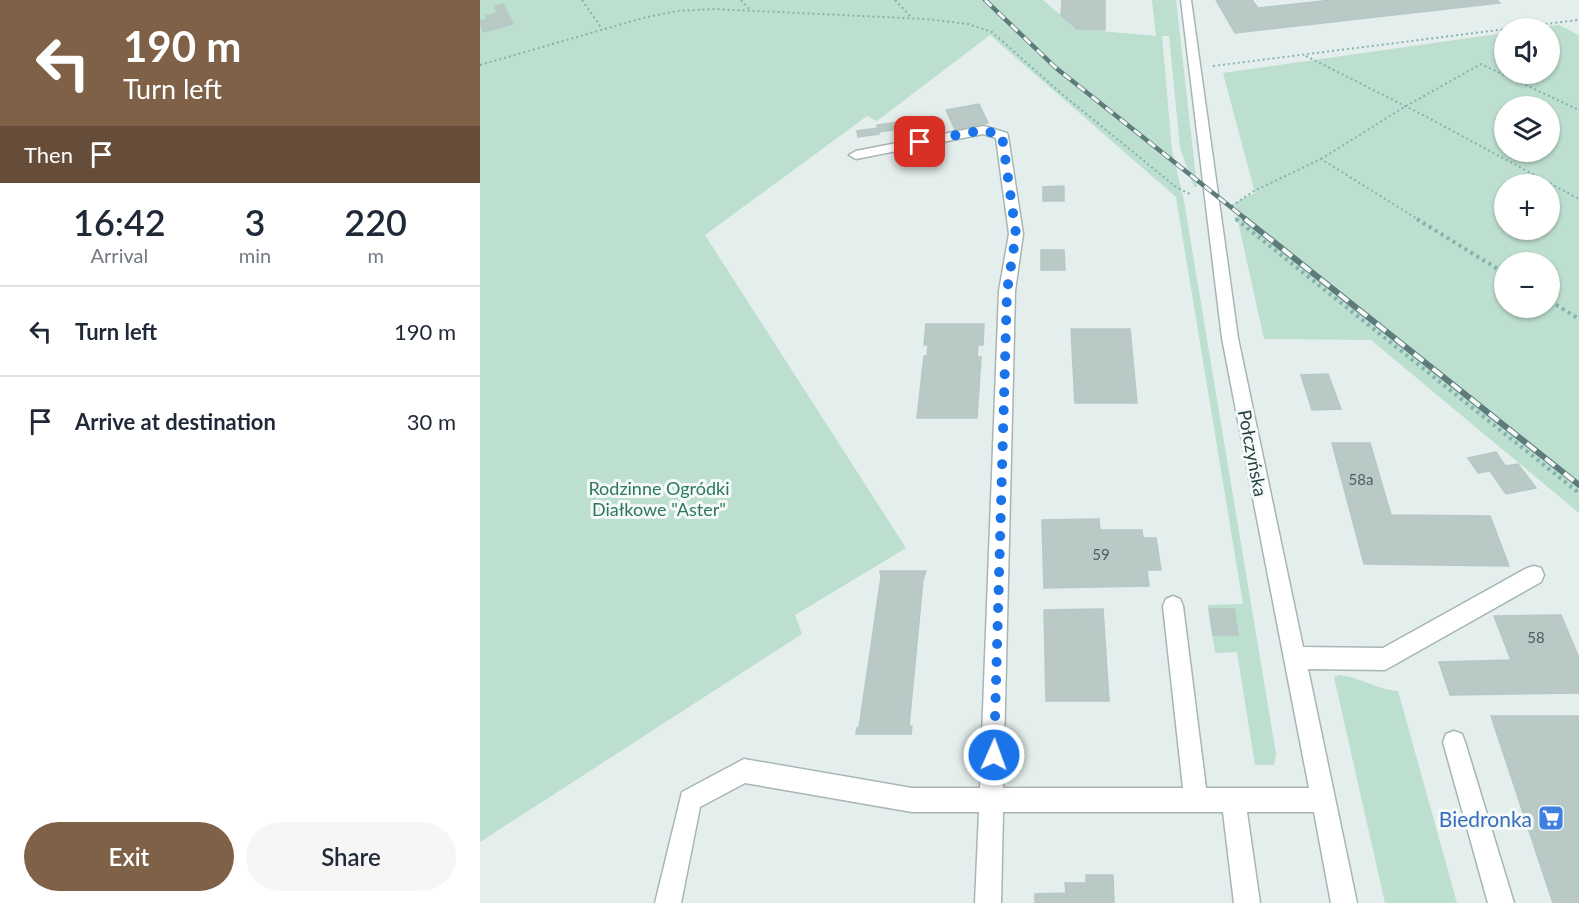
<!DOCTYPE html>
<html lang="en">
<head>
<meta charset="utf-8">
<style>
	body { margin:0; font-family:Lato,sans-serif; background:#f6f6f7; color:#1f2937; height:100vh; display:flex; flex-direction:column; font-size:22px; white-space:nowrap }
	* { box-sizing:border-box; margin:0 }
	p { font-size:20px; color:#747a83 }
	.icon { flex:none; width:33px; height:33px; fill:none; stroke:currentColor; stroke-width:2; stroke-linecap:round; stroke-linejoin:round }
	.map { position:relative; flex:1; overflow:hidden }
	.side { display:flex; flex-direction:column; background:#fff; width:480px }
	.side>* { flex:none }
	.top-card { background:#7f6148; color:#fff; overflow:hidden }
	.tools { position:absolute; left:1014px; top:18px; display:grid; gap:12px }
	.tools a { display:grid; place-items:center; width:66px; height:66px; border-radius:50%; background:#fff; box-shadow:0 2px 4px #0004; font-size:30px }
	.pin { position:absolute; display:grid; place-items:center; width:51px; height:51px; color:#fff; margin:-26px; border-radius:12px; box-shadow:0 3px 9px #0006 }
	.me { position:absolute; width:66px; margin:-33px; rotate:2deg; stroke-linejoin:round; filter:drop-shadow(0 0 4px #0008) }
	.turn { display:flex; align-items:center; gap:21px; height:126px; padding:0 24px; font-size:27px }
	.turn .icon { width:78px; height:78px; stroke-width:2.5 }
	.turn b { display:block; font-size:42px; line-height:51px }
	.then { display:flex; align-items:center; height:57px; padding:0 24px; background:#0003; gap:12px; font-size:22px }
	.eta { display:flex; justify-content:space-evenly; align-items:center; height:102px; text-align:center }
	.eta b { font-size:36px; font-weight:600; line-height:42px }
	.action { display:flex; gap:12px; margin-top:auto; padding:12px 24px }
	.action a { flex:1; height:69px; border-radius:36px; background:#7f6148; color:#fff; font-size:24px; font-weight:600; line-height:69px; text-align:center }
	.action a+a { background:#f6f6f7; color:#1f2937 }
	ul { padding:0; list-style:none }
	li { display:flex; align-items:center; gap:18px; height:90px; padding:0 24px; border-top:2px solid #e0e1e3 }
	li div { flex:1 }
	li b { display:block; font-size:22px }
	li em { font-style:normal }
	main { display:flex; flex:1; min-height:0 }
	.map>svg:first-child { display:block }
</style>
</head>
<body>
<main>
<section class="side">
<div class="top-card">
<div class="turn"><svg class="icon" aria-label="left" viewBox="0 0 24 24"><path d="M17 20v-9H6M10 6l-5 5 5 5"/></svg><div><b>190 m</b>Turn left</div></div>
<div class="then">Then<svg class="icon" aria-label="arrive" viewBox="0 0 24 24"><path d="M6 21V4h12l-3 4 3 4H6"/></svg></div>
</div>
<div class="eta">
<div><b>16:42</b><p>Arrival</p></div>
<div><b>3</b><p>min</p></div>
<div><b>220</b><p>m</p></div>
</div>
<ul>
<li><svg class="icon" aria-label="left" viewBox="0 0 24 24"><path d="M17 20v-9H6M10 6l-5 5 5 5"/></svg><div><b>Turn left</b></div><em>190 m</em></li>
<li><svg class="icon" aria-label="arrive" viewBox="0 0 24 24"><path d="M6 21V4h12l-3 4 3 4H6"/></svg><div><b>Arrive at destination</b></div><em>30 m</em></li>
</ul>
<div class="action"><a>Exit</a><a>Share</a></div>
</section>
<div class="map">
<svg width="1099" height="903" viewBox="0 0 1099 903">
	<rect width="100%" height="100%" fill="#e4eeec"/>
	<g fill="#bddfcf" fill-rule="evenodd">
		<polygon points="0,0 563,0 597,29 676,36 672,0 696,0 717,187 714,187 700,148 689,36 682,36 692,150 704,201 796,754 794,765 775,765 757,652 735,653 728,605 763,604 696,197 510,35 397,121 387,116 225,235 426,548 315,615 322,634 0,842"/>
		<path d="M1079 25 1099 35V513L891 340 784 339 754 203 775 193 743 73 1024 33V74H1070V28H1057ZM1024 106H1070V152H1024ZM1070 184V230H1024V184ZM1070 262V308H1024V262Z"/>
		<path d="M859 675C881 677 897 690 918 691L977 903H905L854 677Z"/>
	</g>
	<g fill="#b9c9c6" stroke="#b6c8c5" stroke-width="1.5">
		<polygon points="582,0 625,0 625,30 597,29 581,15"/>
		<polygon points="736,0 772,0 778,8 852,0 1017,0 1020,3 755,33"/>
		<polygon points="23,4 28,14 8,19 6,16 17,13 15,6"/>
		<polygon points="28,14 33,24 3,32 0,21"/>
		<polygon points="499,104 508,123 475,130 466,110"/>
		<polygon points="425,121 427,128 399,132 397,125"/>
		<polygon points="398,128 399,134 378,137 377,131"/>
		<polygon points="584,186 584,201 563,201 563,187"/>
		<polygon points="561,250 584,250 585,270 561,270"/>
		<polygon points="446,324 504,324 503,345 498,345 497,357 501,357 497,418 437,418 444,356 447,356 448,345 444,345"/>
		<polygon points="591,329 650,329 657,403 595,403"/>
		<polygon points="848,374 861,409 832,410 821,375"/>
		<polygon points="852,443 890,443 911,515 1010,516 1029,566 884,564"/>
		<polygon points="1016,452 1025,466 1038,464 1056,488 1026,494 1010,471 998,473 988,458"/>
		<polygon points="619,519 620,530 662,530 663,538 676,538 681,570 667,570 669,586 564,588 562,520"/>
		<polygon points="400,571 446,571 443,580 429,726 432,726 431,734 376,734 377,728 379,728 401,577"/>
		<polygon points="623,609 629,701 566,701 564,610"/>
		<polygon points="729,609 754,609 758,635 733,635"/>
		<polygon points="1081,615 1099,658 1099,693 970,695 959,662 1031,660 1014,616"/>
		<polygon points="1011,716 1099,716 1099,903 1073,903"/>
		<polygon points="606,875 633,875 634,903 555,903 555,894 586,893 585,883 606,883"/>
	</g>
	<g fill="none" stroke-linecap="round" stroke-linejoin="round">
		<defs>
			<g id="minor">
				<polygon points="701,0 711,0 758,338 823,647 903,648 1047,568 1054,566 1061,568 1064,575 1061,582 905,670 828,669 877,903 851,903 834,812 767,812 780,903 754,903 743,812 523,812 521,903 495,903 499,812 432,812 265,783 220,807 201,903 175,903 202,792 264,759 432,788 500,788 519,291 529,234 516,138 503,134 376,159 369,155 376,151 504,126 527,133 528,136 543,234 535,291 523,788 703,788 683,606 686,599 693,596 700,599 703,606 726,788 829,788 742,338"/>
				<polygon points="974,731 982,734 985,742 1034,903 1008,903 963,742 966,734"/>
			</g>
		</defs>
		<use href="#minor" stroke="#a6b6b5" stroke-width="3"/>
		<g stroke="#84b2af" stroke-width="2" stroke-dasharray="2 3" stroke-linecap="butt">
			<polyline points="102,0 122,29"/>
			<polyline points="261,0 270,10"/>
			<polyline points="415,0 432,18"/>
			<polyline points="826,56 943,115 1099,199"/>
			<polyline points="0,65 163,18 197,11 234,9 446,19 488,24 512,32 582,94 696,187 710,194"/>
			<polyline points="733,66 1098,20"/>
			<polyline points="841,159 926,106 1001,64 1099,110"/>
			<polyline points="752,206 774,191 841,159 939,220"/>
			<polyline points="755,218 758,220"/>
		</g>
		<g stroke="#84b2af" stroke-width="4" stroke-dasharray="3 4" stroke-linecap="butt">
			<polyline points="756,219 1099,493"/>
			<polyline points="937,219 1024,273"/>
			<polyline points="1070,301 1099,319"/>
		</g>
		<use href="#minor" fill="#fff" fill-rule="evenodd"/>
		<defs>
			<polyline id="rail-far1" points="505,0 576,68 767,220"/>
			<polyline id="rail" points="765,219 1099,485"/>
		</defs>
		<use href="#rail-far1" stroke="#5e7b7b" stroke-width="4.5"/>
		<use href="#rail" stroke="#5e7b7b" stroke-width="6"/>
		<use href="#rail-far1" stroke="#f5faf9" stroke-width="3" stroke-dasharray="9" stroke-linecap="butt"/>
		<use href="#rail" stroke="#f5faf9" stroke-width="4" stroke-dasharray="12" stroke-linecap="butt"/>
	</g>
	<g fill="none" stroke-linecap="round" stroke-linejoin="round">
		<polyline stroke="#1a73e8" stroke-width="10" stroke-dasharray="0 18" points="440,142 504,130 522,136 536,234 527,291 514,755"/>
	</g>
	<defs>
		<symbol id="supermarket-square" viewBox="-11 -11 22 22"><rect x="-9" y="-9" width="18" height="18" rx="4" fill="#3f7fe0" stroke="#f5faf9"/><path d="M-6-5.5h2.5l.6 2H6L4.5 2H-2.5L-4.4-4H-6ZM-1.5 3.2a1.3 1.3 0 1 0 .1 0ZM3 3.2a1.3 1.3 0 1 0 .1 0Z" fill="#fff"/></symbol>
	</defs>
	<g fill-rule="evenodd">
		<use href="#supermarket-square" x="1056" y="803" width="30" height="30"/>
	</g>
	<g text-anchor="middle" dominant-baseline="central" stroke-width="6" stroke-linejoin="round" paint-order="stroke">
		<g font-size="15" fill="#486261">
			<text x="881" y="479">58a</text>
			<text x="621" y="554">59</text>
			<text x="1056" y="637">58</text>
		</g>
		<g font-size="18" fill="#23403f" stroke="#f5faf9">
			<text transform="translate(773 453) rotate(79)">Połczyńska</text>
		</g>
		<g font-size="18" fill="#2c785c" stroke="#f5faf9">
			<text x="179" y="488">Rodzinne Ogródki<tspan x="179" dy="21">Diałkowe "Aster"</tspan></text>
		</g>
		<g font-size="21" fill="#366cbe" stroke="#f5faf9" text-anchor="end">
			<text x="1052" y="818">Biedronka</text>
		</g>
	</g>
</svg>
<div class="tools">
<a><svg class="icon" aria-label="sound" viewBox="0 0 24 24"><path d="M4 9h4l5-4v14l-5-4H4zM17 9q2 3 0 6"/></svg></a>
<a><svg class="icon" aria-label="layers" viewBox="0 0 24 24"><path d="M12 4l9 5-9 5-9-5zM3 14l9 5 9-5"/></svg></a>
<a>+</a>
<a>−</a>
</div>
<div class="pin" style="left:440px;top:142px;background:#d93025"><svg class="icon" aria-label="arrive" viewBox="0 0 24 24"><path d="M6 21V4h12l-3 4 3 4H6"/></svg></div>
<svg class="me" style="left:514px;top:755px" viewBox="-20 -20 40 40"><circle r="17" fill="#1a73e8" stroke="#fff" stroke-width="3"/><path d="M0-11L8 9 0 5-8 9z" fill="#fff"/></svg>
</div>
</main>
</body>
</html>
